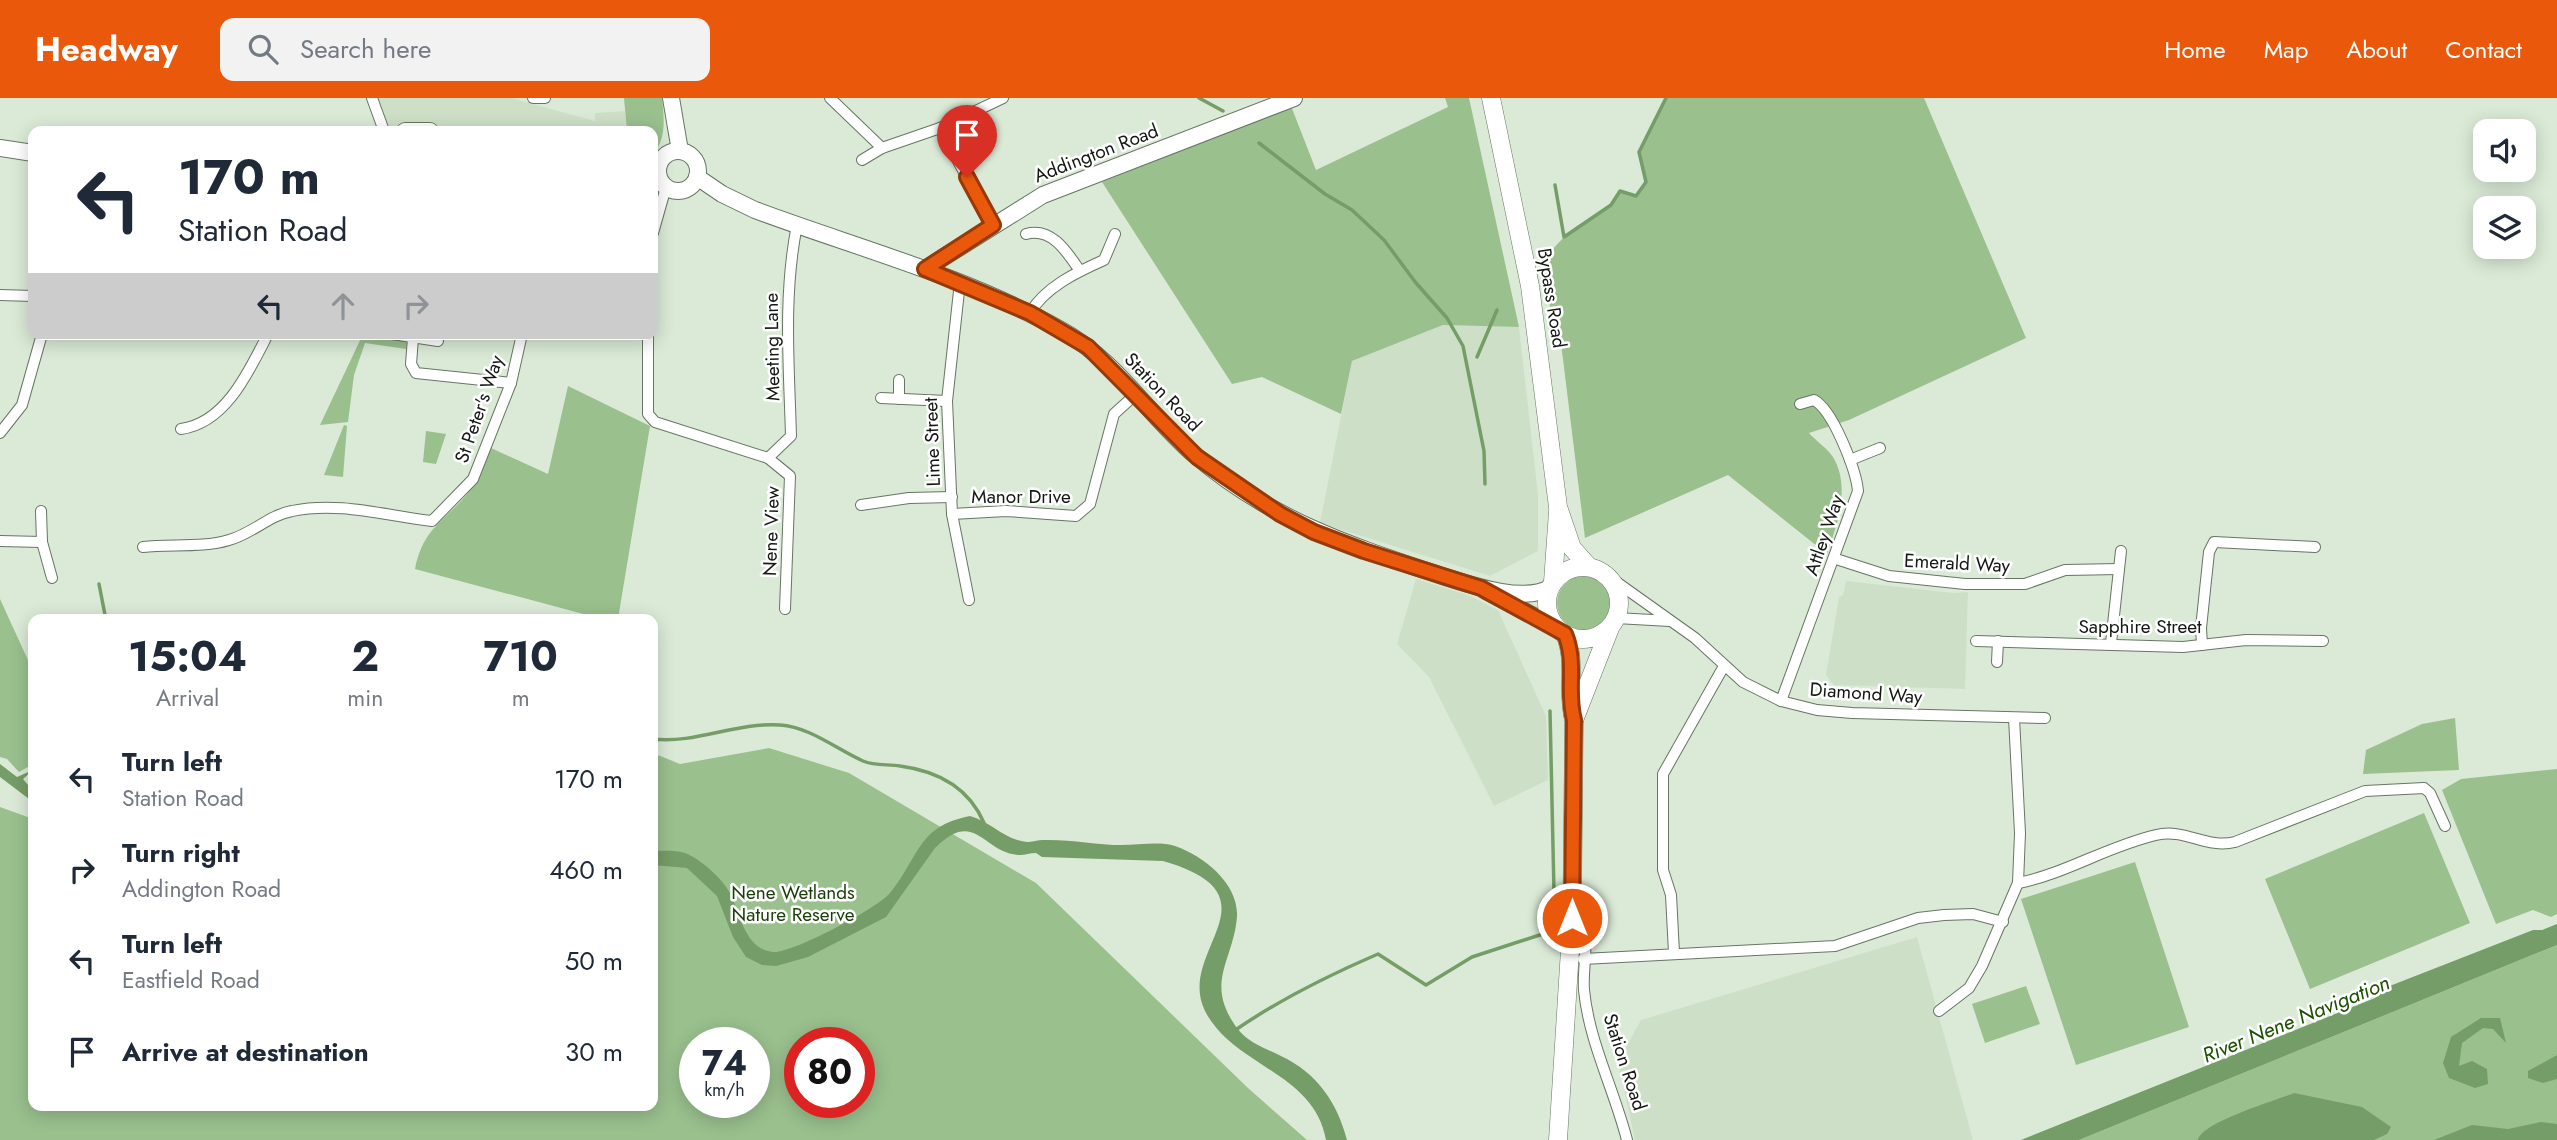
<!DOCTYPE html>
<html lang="en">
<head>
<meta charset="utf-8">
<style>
	body { margin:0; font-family:Jost,sans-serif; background:#f2f2f3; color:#1f2937; height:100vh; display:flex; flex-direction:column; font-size:26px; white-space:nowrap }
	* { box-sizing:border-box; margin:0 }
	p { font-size:23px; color:#747a83 }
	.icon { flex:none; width:38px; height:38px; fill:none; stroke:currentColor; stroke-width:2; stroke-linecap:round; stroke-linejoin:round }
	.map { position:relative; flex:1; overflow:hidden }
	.sheet { position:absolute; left:28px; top:516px; width:630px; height:497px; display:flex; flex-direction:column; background:#fff; border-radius:14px; box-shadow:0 4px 18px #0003 }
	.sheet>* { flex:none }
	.banner { position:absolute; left:28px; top:28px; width:630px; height:214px; border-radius:14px; box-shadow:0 4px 18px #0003; background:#fff; color:#1f2937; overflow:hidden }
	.tools { position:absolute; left:2473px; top:21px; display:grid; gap:14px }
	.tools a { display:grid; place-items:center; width:63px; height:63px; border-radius:14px; background:#fff; box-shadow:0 4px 18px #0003; font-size:35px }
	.speed { position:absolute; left:679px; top:929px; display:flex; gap:14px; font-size:35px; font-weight:700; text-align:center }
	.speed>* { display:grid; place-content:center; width:91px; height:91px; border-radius:50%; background:#fff; box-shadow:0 4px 18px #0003; line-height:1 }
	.speed small { font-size:18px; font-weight:400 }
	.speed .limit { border:10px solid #d22; background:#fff; color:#111 }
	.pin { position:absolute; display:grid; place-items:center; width:60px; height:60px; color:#fff; margin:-72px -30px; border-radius:50% 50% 50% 0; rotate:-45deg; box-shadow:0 0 7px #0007 }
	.pin .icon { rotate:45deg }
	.me { position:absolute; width:77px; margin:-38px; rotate:0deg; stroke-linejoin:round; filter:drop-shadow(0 0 5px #0008) }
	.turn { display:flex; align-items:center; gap:24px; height:147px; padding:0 35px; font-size:32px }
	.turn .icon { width:91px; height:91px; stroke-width:2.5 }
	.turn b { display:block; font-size:49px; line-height:60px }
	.lanes { display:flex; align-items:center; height:66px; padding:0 35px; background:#0003; justify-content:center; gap:35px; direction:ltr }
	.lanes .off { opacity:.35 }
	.eta { display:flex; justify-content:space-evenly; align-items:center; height:119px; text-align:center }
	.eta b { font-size:42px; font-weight:700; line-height:49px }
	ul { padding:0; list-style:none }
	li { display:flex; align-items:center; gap:21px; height:91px; padding:0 35px }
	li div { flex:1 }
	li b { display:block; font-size:26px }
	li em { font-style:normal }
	header { display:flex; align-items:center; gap:42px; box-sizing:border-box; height:98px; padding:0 35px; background:#ea580c; color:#fff }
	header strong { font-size:33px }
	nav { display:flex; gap:38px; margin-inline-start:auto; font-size:24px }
	.search { width:490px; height:63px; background:#f2f2f3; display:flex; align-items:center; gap:18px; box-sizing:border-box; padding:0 24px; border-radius:14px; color:#747a83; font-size:26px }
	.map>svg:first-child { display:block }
</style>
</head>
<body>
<header>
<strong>Headway</strong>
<div class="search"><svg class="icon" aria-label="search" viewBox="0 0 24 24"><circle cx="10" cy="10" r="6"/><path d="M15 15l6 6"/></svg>Search here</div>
<nav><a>Home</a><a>Map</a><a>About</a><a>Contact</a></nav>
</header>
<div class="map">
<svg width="2557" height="1042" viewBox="0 0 2557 1042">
	<rect width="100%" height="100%" fill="#dbead7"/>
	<g fill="#cde0c7">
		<polygon points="376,0 511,0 595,23 595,15 625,13 627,33 384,33"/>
		<polygon points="1443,227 1519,229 1538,397 1538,453 1490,478 1320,425 1352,263"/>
		<polygon points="1416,481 1468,497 1498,512 1546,618 1548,682 1494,708 1429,579 1397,546"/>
		<polygon points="1846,483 1953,495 1968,494 1965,591 1834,587 1826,577 1839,499 1843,497"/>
		<polygon points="1917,839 1973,1042 1635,1042 1618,964 1641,922"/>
	</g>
	<g fill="#9ac08e" fill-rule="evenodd">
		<path d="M624 0H662C664 21 667 39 653 57V33H627Z"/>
		<polygon points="1445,0 1469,0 1519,229 1443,227 1352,263 1341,316 1262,279 1232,286 1102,84 1291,8 1316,72 1448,9"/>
		<path d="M1666 0H1924L2026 240 1849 322 1809 335C1816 343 1827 350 1833 359 1851 389 1837 427 1827 456L1728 377 1585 440 1561 245 1538 167 1564 139 1611 107 1620 93 1636 98 1646 84 1639 54Z"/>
		<polygon points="363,236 407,243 406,251 365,245 354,277 348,324 320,327"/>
		<path d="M568 288 650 328 618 521H602L415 471C423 430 444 424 468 395 479 382 485 366 491 350L548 376Z"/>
		<polygon points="344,327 347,328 343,379 324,377"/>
		<polygon points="426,333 446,336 436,366 423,364"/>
		<circle cx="1584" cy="505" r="27"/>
		<polygon points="0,501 33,573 33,666 19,674 7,661 0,659"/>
		<polygon points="2455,620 2459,672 2363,676 2366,652 2422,626"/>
		<path d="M769 650 849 675 1036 785 1248 990 1307 1042H0V709L33 721V1008H653V655L680 666ZM695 945H754V1004H695ZM800 945H859V1004H800Z"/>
		<polygon points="2557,671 2557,816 2551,819 2533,812 2496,826 2442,692 2461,681"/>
		<polygon points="2424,715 2470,825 2310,891 2265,781"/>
		<polygon points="2135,764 2189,929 2076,967 2021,801"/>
		<polygon points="2557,847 2557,1042 2079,1042"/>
		<polygon points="2026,888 2040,926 1985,945 1972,906"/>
	</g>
	<g fill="#759d67">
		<polygon points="0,666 17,679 33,672 23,681 33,693 33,704 0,679"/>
		<path d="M970 718C991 724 1005 742 1027 744 1032 744 1038 742 1043 742 1069 741 1096 747 1122 747 1138 747 1160 743 1175 748 1204 758 1239 786 1237 819 1233 864 1204 885 1237 930 1248 945 1265 950 1281 958 1317 975 1337 1004 1347 1042H1326C1314 974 1234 969 1205 913 1175 853 1284 798 1163 763L1042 759 1036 755C1030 755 1025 757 1020 757 983 756 976 709 935 750L886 819 808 859 776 868 762 867 746 859 733 839 717 798 687 770 653 767V753C663 753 675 752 685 755 701 761 724 782 731 797 741 818 745 851 773 854 791 856 878 810 890 795 919 760 917 728 970 718Z"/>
		<polygon points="2557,826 2557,847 2079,1042 2021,1042 2375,900 2382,891 2533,832 2542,832"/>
		<polygon points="2481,920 2500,920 2506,945 2493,931 2483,930 2462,945 2459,968 2472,963 2487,971 2488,986 2475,990 2449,980 2443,965 2451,939"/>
		<polygon points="2557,957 2557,981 2543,985 2528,980 2528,973"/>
		<path d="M2294 995 2362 1009 2391 1029 2387 1036 2374 1042H2198C2202 1024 2275 1003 2294 995Z"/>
		<polygon points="2541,1024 2557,1026 2557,1042 2434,1042 2472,1027 2508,1031"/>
	</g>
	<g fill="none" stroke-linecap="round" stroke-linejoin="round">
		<g stroke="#759d67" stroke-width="3.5">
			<polyline points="1199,0 1223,13"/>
			<polyline points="1259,45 1325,96 1352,112 1384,142 1416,185 1447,220 1463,248 1484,353 1485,386"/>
			<polyline points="1555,87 1564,139 1611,107 1620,93 1636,98 1646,84 1639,54 1666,0"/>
			<polyline points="1477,259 1497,212"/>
			<polyline points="99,486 106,522"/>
			<polyline points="1550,613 1554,794"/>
			<path d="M653 641C696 646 736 624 780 627 810 629 836 651 863 663 875 668 888 666 900 668 938 673 969 690 984 725"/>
			<path d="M1234 933C1280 901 1327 878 1378 856L1426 887 1472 859 1552 833 1554 817"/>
		</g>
		<defs>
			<g id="minor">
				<polyline points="372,0 384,33"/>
				<polyline points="533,0 545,0"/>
				<polyline points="830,0 882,50"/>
				<polyline points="940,30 993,127"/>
				<polyline points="862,62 882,50 940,30 1003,0"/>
				<polyline points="653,135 666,89"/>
				<path d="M1026 136C1052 129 1067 154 1080 173"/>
				<polyline points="960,184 947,303 952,416 969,502"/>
				<polyline points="0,197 33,198"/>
				<path d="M1030 215C1045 189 1077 174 1104 162L1115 136"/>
				<polyline points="392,236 438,243"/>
				<polyline points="648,236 648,316 655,324 768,360 790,378 785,511"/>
				<polyline points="413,240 411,266 416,275 511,285"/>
				<polyline points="899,282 899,301"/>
				<polyline points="881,300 947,303"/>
				<path d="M181 331C226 325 249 273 268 236"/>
				<polyline points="0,335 22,307 42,236"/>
				<path d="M768 360 791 338C789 267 783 197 797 127"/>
				<polyline points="1850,362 1880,350"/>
				<polyline points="861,407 909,400 952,399"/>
				<polyline points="41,413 42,444 52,480"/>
				<polyline points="952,416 1006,413 1076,418 1090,406 1114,316 1136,296"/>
				<polyline points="0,443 42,444"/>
				<path d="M143 449C171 446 203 450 229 442 252 436 269 417 292 413 339 403 386 418 432 423L473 381 511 285 522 236"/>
				<polyline points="1836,461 1889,478 1965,486 2025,486 2065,472 2119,471"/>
				<polyline points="1608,478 1695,540 1743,584 1781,603 1817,612 1852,615 2045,620"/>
				<polyline points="1616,520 1670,523"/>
				<polyline points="1976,543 2183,549 2246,542 2323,543"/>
				<polyline points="2111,545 2121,453"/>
				<polyline points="2202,547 2201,530 2209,454 2214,444 2315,449"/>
				<polyline points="1997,564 1998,543"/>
				<path d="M1781 603 1858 393C1856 372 1833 312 1814 302L1800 306"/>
				<path d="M2018 785C2065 776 2108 748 2156 737 2185 730 2206 751 2235 744L2365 693 2424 690 2430 695 2445 728"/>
				<path d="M1572 820 1579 823C1591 838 1582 872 1584 892 1589 944 1614 991 1627 1042"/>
				<polyline points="1674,855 1671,797 1663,772 1663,676 1724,568"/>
				<polyline points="1583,861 1835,848 1918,820 1944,817 1973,816 2003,824"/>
				<polyline points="1939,913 1969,890 1982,868 2018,785 2020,735 2014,620"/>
			</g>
			<g id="secondary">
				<polyline points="671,0 680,53"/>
				<polyline points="405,33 430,33"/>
				<polyline points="0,50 33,55"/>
				<circle cx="678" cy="73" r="20"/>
				<path d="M697 79 722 96 755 112C857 150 965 178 1061 232 1116 262 1149 318 1196 358 1273 423 1349 447 1442 478 1471 487 1522 505 1550 490"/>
				<polyline points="925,171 1043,97 1294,0"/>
				<polyline points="1486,493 1560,532"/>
			</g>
			<g id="trunk">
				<polyline points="1491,0 1530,188 1558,409 1572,450 1589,469"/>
				<circle cx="1583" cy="505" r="36"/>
				<polyline points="1553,484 1558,414"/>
				<polyline points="1574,622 1610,530"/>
				<path d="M1558 1042 1572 820 1574 622C1566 593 1577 565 1565 536"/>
			</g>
		</defs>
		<use href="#minor" stroke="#687564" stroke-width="12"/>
		<use href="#secondary" stroke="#687564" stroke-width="18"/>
		<use href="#trunk" stroke="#687564" stroke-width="19"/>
		<use href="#minor" stroke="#fff" stroke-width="10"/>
		<use href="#secondary" stroke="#fff" stroke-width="16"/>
		<use href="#trunk" stroke="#fff" stroke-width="18"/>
	</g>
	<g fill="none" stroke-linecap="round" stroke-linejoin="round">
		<defs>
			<path id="route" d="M967 79 993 127 925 171 1030 215 1088 249 1197 359 1280 416 1314 434 1364 453 1481 490 1565 536C1577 565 1566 593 1574 622L1572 820"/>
		</defs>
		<use href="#route" stroke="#983908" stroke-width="18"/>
		<use href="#route" stroke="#ea580c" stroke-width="12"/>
	</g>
	<g text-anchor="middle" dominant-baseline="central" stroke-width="5" stroke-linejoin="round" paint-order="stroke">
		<g font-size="19" fill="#131812" stroke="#fff">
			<text transform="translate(1096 55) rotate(-21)">Addington Road</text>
			<text transform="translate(1552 200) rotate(81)">Bypass Road</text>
			<text transform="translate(772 249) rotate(-91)">Meeting Lane</text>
			<text transform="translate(1163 294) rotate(46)">Station Road</text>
			<text transform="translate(479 311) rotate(-71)">St Peter's Way</text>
			<text transform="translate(932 344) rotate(-92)">Lime Street</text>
			<text x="1021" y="398">Manor Drive</text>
			<text transform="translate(771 433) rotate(-88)">Nene View</text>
			<text transform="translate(1824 437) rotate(-71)">Attley Way</text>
			<text transform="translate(1957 465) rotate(3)">Emerald Way</text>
			<text x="2140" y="528">Sapphire Street</text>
			<text transform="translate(1866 595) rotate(4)">Diamond Way</text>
			<text transform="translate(1625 964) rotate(72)">Station Road</text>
		</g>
		<g font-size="19" fill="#183f05" stroke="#fff">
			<text x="793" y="794">Nene Wetlands<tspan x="793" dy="22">Nature Reserve</tspan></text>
		</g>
		<g font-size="21" font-style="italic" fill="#1b5000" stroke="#fff">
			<text transform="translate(2296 921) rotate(-22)">River Nene Navigation</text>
		</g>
	</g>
</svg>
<div class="tools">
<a><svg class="icon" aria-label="sound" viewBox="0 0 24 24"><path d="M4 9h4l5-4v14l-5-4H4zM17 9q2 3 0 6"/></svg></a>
<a><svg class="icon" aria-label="layers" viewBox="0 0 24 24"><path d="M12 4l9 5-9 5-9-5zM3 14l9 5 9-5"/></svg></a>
</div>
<div class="speed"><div>74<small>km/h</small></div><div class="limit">80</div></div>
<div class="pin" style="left:967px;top:79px;background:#d93025"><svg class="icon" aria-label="arrive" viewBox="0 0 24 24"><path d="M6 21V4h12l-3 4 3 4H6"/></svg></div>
<svg class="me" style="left:1572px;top:820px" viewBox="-20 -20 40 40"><circle r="17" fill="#ea580c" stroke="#fff" stroke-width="3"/><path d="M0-11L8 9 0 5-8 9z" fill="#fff"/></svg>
<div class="banner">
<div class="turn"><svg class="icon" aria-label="left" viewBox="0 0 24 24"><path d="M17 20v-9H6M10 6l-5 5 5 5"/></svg><div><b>170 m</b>Station Road</div></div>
<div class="lanes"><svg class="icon" aria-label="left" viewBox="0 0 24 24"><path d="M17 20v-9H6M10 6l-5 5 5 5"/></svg><svg class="icon off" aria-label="ahead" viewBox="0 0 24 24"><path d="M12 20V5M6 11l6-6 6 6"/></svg><svg class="icon off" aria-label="right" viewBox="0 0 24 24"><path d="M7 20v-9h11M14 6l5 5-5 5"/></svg></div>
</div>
<section class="sheet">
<div class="eta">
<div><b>15:04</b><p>Arrival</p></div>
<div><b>2</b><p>min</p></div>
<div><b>710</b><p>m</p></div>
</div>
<ul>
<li><svg class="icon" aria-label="left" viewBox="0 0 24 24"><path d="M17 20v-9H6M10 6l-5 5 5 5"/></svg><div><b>Turn left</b><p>Station Road</p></div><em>170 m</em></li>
<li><svg class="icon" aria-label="right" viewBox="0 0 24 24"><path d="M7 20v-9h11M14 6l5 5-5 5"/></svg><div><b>Turn right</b><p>Addington Road</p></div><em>460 m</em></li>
<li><svg class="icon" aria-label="left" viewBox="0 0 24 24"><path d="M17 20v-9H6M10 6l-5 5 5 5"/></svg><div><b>Turn left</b><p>Eastfield Road</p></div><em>50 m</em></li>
<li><svg class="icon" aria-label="arrive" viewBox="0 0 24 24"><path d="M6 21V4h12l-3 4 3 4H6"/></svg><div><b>Arrive at destination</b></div><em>30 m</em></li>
</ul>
</section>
</div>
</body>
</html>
